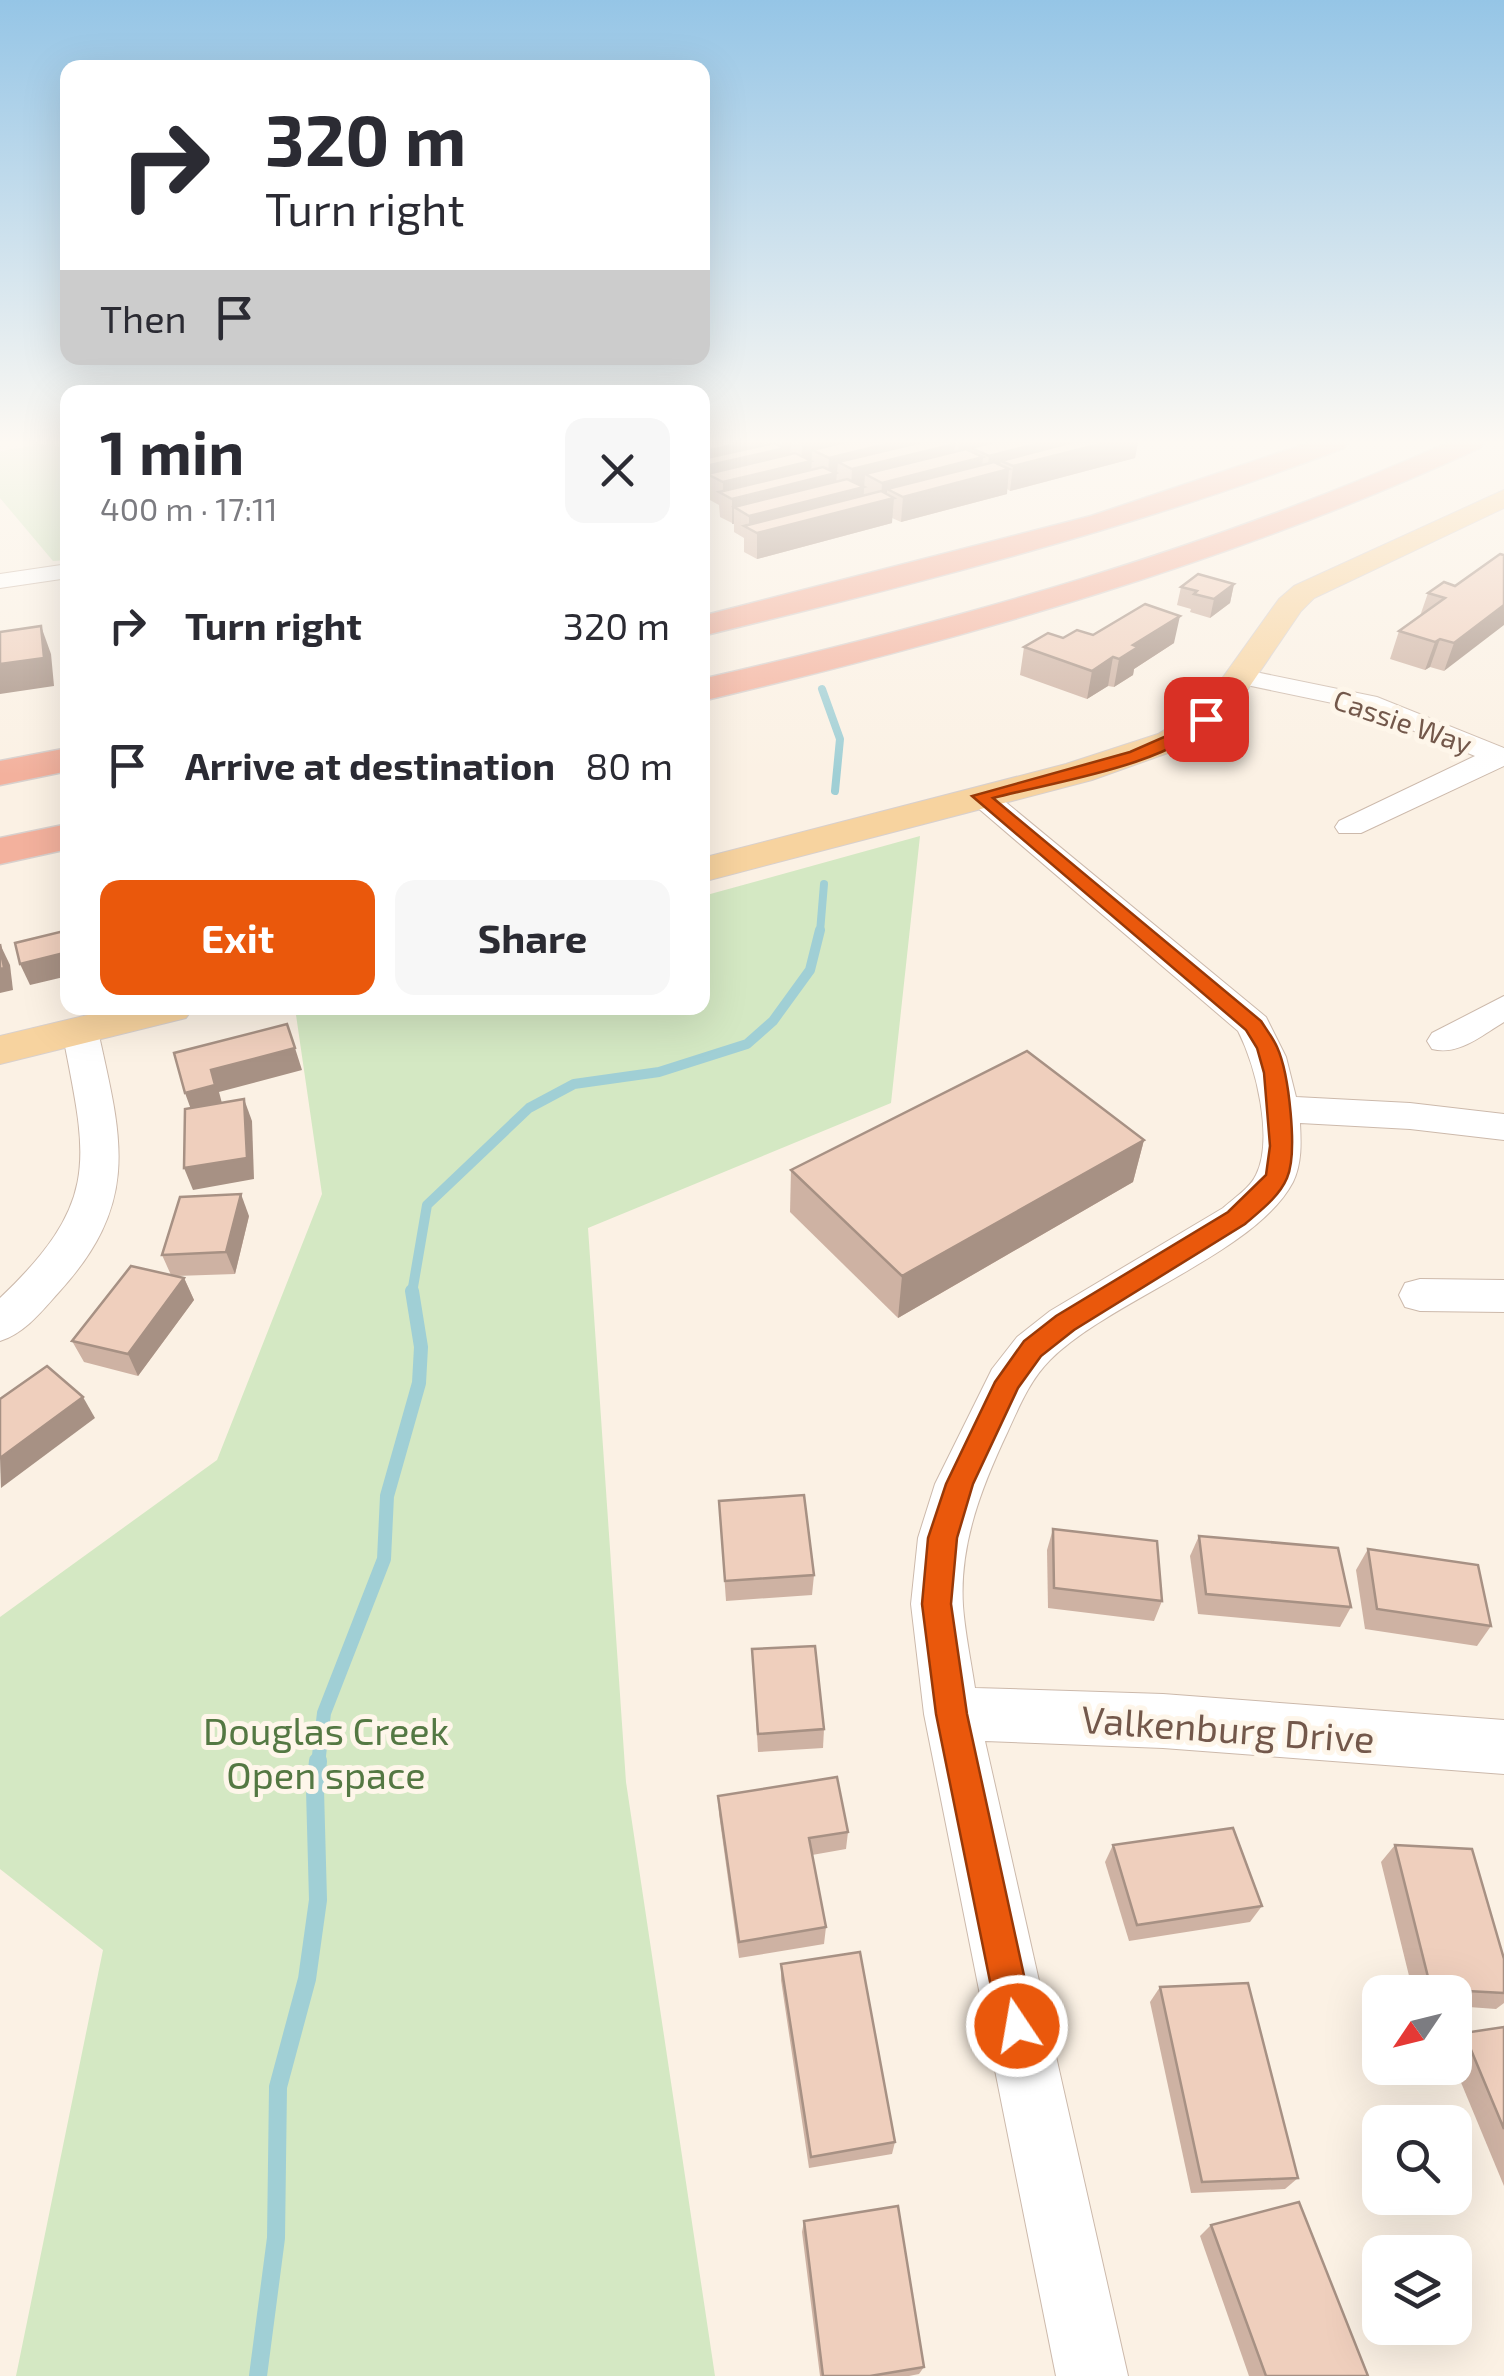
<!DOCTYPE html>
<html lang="en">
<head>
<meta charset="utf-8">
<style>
	body { margin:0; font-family:"Exo 2",sans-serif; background:#f7f7f7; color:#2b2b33; height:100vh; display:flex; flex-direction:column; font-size:38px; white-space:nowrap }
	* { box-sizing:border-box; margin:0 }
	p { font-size:32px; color:#7c7c81 }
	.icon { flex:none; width:55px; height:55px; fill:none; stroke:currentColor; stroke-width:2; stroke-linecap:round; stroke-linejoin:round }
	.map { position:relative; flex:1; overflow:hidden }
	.side { position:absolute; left:60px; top:385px; width:650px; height:630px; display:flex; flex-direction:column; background:#fff; border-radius:20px; box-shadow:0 10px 40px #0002 }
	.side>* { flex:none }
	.hud { position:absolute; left:60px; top:60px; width:650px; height:305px; border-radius:20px; box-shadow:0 10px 40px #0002; background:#fff; color:#2b2b33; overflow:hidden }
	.needle { width:65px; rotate:235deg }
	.tools { position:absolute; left:1362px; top:1975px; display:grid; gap:20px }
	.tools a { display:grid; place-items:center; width:110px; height:110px; border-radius:20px; background:#fff; box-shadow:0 10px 40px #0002; font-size:50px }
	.pin { position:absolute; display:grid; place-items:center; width:85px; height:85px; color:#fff; margin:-42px; border-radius:20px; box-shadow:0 5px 15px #0006 }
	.me { position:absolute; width:110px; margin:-55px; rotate:348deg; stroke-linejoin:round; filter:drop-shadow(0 0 8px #0008) }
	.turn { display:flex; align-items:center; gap:35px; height:210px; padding:0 40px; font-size:45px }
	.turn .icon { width:130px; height:130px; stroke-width:2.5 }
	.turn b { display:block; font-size:70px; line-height:85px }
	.then { display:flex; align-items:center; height:95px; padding:0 40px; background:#0003; gap:20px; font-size:38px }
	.round { display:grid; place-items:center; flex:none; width:105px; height:105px; border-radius:20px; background:#f7f7f7 }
	.summary { display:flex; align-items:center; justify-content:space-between; height:170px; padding:0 40px }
	h1 { font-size:60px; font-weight:700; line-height:75px }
	.cta { display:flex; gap:20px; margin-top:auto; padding:20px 40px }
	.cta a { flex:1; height:115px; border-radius:20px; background:#ea580c; color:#fff; font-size:40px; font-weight:700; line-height:115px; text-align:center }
	.cta a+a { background:#f7f7f7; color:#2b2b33 }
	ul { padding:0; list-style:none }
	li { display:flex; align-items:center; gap:30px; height:140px; padding:0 40px }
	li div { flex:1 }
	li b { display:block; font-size:38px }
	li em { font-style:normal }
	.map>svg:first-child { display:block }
</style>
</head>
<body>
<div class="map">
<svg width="1504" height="2376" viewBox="0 0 1504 2376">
	<rect width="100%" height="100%" fill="#fbf1e4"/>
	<g fill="#d4e8c3">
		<polygon points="31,442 67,442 67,560 53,561 0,498 0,451 32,446"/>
		<polygon points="920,836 891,1103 588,1228 626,1782 715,2376 16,2376 103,1950 0,1869 0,1617 217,1460 322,1194 295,1008 702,1008 703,896"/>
	</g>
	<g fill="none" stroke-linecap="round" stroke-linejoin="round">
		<polyline stroke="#a0cfd5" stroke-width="6" points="702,580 706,582"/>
		<g stroke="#a0cfd5" stroke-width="8">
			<polyline points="822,689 840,739 835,791"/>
			<polyline points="820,932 824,884"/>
		</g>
		<polyline stroke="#a0cfd5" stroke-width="10" points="412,1293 427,1205 529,1108 574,1084 659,1072 747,1044 773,1021 810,970 820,930"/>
		<polyline stroke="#a0cfd5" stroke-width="14" points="318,1764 324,1713 384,1559 387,1496 419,1383 421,1347 412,1291"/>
		<polyline stroke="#a0cfd5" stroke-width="18" points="258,2376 276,2238 278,2087 307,1979 318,1900 315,1790 318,1761"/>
		<defs>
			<g id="minor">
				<polygon points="68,564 68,578 0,588 0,574"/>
				<polygon points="1241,669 1377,697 1504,748 1504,766 1361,833 1339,833 1335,827 1339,821 1475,756 1361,709 1232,682 1228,677 1232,672"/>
				<path d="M981 787 991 790 1266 1017 1286 1057 1296 1097 1410 1103 1504 1114V1140L1410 1129 1300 1123C1301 1143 1302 1163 1293 1182 1256 1253 1110 1300 1050 1360 1030 1380 1019 1407 1008 1431 982 1486 959 1544 963 1606 965 1633 971 1661 975 1688L1163 1694 1504 1720V1774L1163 1748 985 1741 1128 2376H1056L924 1714 911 1604 918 1538 935 1484 992 1369 1017 1337 1050 1311 1223 1208C1234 1198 1250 1188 1256 1175 1274 1139 1256 1066 1238 1031L971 802 966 796 971 790Z"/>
				<path d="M1504 996V1022C1482 1035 1459 1056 1432 1049L1427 1041 1432 1033Z"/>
				<path d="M80 1020 93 1023 98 1031C122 1139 141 1202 59 1292 42 1311 25 1333 0 1341V1298C102 1201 87 1159 62 1031L67 1023Z"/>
				<polygon points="1420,1279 1504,1280 1504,1312 1420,1311 1405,1307 1399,1295 1405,1283"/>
			</g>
			<g id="major">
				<polygon points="1504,490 1504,508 1314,598 1301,611 1235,708 1218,726 1182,748 1092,780 702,882 702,858 1066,764 1158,734 1194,712 1211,694 1279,599 1294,586"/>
				<polygon points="117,1008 193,1008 186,1018 0,1064 0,1036"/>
			</g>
			<g id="highway">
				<path d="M1311 442H1348L1344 448C1135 528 920 583 702 636V616L1091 516Z"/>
				<path d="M1449 442H1484L1480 448C1230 563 970 637 702 701V679C959 620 1209 550 1449 442Z"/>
				<polygon points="68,748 68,771 0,785 0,761"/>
				<polygon points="68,824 68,849 0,864 0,838"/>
			</g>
		</defs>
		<use href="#minor" stroke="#ccb9ab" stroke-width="2"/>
		<use href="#major" stroke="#d8d0cd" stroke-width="2"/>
		<use href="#highway" stroke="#d8d0cd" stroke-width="3"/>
		<use href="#minor" fill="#fff" fill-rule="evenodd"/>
		<use href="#major" fill="#f7d39f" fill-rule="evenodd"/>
		<use href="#highway" fill="#f3b19d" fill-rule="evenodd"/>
	</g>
	<g fill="#ceb2a3">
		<polygon points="712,442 765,442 765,445 766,442 1138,442 1135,458 1010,491 1007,489 1007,494 901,522 892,518 892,523 757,559 744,552 744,538 734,532 734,524 720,517 719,505 708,499 708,491 702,488 702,444"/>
		<polygon points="1500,554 1444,671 1430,667 1425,670 1390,659 1399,631 1420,616 1428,593 1455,586"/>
		<polygon points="1234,584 1230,603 1210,618 1190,612 1191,609 1177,605 1181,587"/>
		<polygon points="1093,635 1174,643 1134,669 1133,675 1114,687 1108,686 1087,699 1020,675 1024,647 1063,638"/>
		<polygon points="1144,1140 1133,1182 898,1318 790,1212 791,1170"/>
		<polygon points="249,1216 235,1274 176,1276 184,1278 194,1300 138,1376 84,1362 72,1341 171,1275 162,1255"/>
		<polygon points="719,1501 814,1575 812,1595 726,1601"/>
		<polygon points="1053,1529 1162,1601 1154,1621 1048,1608 1047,1550"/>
		<polygon points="1199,1536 1351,1607 1340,1627 1198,1614 1190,1556"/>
		<polygon points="1368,1549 1491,1626 1477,1646 1365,1629 1356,1570"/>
		<polygon points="752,1649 824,1729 823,1748 758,1752"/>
		<polygon points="718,1796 848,1832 846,1849 812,1855 826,1927 824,1944 739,1958 719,1814"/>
		<polygon points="1113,1845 1262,1906 1250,1922 1129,1941 1105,1862"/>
		<polygon points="1395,1845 1504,1959 1504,2003 1496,2009 1455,2006 1455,1992 1413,1992 1381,1862"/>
		<polygon points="781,1964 895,2142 892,2154 809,2168 781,1980"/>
		<polygon points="1160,1987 1298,2178 1285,2189 1191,2193 1150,2002"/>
		<polygon points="1504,2027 1504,2186 1455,2068 1455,2040 1464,2033"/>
		<polygon points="804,2221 924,2367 919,2374 909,2376 820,2376 802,2232"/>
		<polygon points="1211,2225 1368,2376 1249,2376 1200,2236"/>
	</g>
	<g fill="#a79184" fill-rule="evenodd">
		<path d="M747 442H765V453L782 449V442H791L790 456 801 464 802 444 797 442H928L955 444 953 465 957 464 959 443 957 442H1138L1135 458 1010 491 1013 466 1001 461 999 472 1009 469 1007 494 901 522 903 497 887 489V499L894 498 892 523 757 559V533L749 529V516L734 507V524H732V499L723 494V482L709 475 707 491 706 466 702 464V452ZM971 448 989 456 987 475 981 477 983 457 970 461ZM814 450 829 458 828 475 811 480 812 451ZM838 462 852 469 851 490 835 494ZM865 474 882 483 881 501 863 506Z"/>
		<polygon points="1234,584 1230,603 1210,618 1214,599"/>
		<polygon points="1504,605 1504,625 1444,671 1454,643"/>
		<polygon points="1180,616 1174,643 1134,669 1133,675 1114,687 1119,659 1133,645"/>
		<polygon points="41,626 51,654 54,686 0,694 0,664"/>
		<polygon points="1440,639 1430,667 1425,670 1435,642"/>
		<polygon points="1113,657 1108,686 1087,699 1092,671"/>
		<polygon points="0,944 10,965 13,990 0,993"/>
		<polygon points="68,952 68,976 30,985 20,964"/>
		<polygon points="295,1048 302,1070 219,1092 223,1107 193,1115 185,1093 211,1070"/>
		<polygon points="244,1099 252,1121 254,1179 193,1190 184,1168"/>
		<polygon points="1144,1140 1133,1182 898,1318 902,1276"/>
		<polygon points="241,1194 249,1216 235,1274 226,1252"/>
		<polygon points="184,1278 194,1300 138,1376 128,1354"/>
		<polygon points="83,1397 95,1418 1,1488 0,1458"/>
	</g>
	<g fill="#efcfbd" stroke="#a79184" stroke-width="2.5">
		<polygon points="712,442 747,442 702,452 702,444"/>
		<polygon points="845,442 894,442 829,458 812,450"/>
		<polygon points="922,442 949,442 955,444 852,469 838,462"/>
		<polygon points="994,442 1043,442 989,456 971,448"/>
		<polygon points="1073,442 1108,442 1013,466 1001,461"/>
		<polygon points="774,443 785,448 706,466 702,464 702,459"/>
		<polygon points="966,449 983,457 882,483 865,474"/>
		<polygon points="795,453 811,461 723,482 707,474"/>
		<polygon points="994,462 1009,469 903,497 887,489"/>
		<polygon points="823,467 836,473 732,499 719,492"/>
		<polygon points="847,479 864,487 749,516 734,507"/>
		<polygon points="881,491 894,498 757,533 744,526"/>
		<polygon points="1500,554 1504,555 1504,605 1454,643 1440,639 1435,642 1399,631 1445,598 1428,593 1444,582 1455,586"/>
		<polygon points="1198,574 1234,584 1214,599 1194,594 1197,591 1181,587"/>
		<polygon points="1145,604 1180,616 1133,645 1138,647 1119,659 1113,657 1092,671 1024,647 1048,633 1063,638 1077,630 1093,635"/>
		<polygon points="41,626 44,658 0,664 0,632"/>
		<polygon points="68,930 68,952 20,964 15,943"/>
		<polygon points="0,944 4,968 0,969"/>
		<polygon points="287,1024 295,1048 211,1070 215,1085 185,1093 174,1053"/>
		<polygon points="1027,1051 1144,1140 902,1276 791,1170"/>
		<polygon points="244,1099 247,1158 184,1168 185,1109"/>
		<polygon points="241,1194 226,1252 162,1255 180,1197"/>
		<polygon points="131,1266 184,1278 128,1354 72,1341"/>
		<polygon points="47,1366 83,1397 0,1458 0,1399"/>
		<polygon points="804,1495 814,1575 725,1581 719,1501"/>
		<polygon points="1053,1529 1157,1541 1162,1601 1054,1588"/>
		<polygon points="1199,1536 1338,1548 1351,1607 1206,1594"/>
		<polygon points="1368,1549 1478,1565 1491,1626 1377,1609"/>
		<polygon points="815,1646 824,1729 758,1734 752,1649"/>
		<polygon points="837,1777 848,1832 809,1838 826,1927 739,1942 718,1796"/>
		<polygon points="1233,1828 1262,1906 1137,1925 1113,1845"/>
		<polygon points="1395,1845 1472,1849 1504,1959 1504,1993 1431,1989"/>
		<polygon points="860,1952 895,2142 811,2157 781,1964"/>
		<polygon points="1248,1983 1298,2178 1202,2182 1160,1987"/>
		<polygon points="1504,2027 1504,2129 1464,2033"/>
		<polygon points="1299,2202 1368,2376 1266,2376 1211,2225"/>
		<polygon points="898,2206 924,2367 870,2376 823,2376 804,2221"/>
	</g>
	<linearGradient id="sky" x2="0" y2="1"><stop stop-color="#95c5e6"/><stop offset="0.57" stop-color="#fdf9f3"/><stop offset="1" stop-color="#fdf9f3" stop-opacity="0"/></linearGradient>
	<rect width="1504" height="775" fill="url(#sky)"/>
	<path fill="#ea580c" stroke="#983908" stroke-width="2.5" d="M1201 715 1214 719C1167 766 1057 781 993 798L1261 1021C1266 1029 1273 1038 1277 1047 1289 1073 1298 1153 1287 1178 1279 1197 1260 1211 1245 1224L1074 1330 1041 1356 1018 1388 973 1484 957 1538 951 1604 967 1714 1035 2026 1030 2038 1017 2043 1005 2038 999 2026 936 1714 922 1604 928 1538 946 1484 995 1382 1024 1341 1056 1316 1228 1212 1266 1175 1270 1146 1264 1073 1257 1048 1246 1030 972 796 1130 752 1178 731Z"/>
	<g text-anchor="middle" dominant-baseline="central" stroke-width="10" stroke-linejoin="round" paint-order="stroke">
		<g font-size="28" fill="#73584b" stroke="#fef6ea">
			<text transform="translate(1403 721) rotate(19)">Cassie Way</text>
		</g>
		<g font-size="38" fill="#73584b" stroke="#fef6ea">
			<text transform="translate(1228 1728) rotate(4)">Valkenburg Drive</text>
		</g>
		<g font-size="38" fill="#547843" stroke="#fef6ea">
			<text x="326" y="1730">Douglas Creek<tspan x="326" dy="44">Open space</tspan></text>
		</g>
	</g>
</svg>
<div class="tools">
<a><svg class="needle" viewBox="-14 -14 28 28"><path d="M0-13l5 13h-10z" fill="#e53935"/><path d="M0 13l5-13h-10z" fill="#7c7c81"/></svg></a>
<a><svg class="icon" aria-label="search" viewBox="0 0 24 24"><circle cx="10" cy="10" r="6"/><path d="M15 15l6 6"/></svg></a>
<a><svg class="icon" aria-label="layers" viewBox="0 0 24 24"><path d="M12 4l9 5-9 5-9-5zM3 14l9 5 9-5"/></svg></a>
</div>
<div class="pin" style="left:1206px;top:719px;background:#d93025"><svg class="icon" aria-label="arrive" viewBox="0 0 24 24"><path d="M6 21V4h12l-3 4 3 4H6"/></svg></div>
<svg class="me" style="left:1017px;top:2026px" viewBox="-20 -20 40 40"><circle r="17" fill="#ea580c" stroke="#fff" stroke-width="3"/><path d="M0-11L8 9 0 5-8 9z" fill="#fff"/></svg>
<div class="hud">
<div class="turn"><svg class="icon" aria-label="right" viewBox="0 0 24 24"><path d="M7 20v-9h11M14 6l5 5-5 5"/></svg><div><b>320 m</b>Turn right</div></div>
<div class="then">Then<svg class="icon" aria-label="arrive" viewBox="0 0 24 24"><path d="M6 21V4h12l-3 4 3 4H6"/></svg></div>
</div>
<section class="side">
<div class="summary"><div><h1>1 min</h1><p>400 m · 17:11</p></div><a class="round"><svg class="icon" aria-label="close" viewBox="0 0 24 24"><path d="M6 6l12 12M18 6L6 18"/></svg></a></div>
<ul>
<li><svg class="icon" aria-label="right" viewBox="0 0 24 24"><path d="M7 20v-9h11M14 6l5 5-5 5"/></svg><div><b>Turn right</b></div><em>320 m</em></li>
<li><svg class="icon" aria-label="arrive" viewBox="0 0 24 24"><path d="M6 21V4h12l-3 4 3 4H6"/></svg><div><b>Arrive at destination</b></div><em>80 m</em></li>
</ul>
<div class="cta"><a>Exit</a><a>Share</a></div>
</section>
</div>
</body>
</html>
